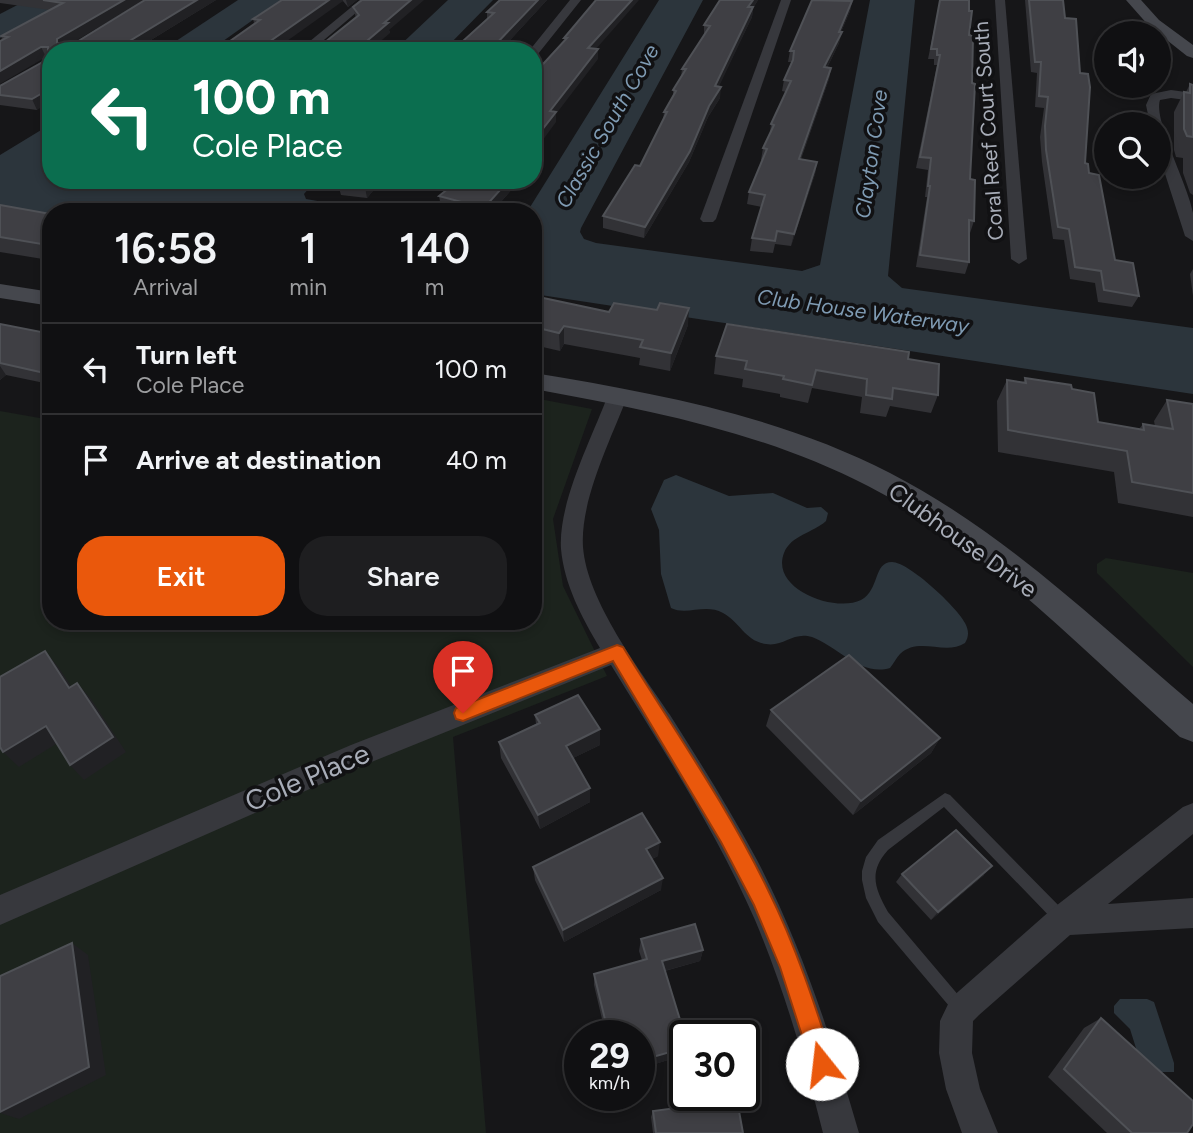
<!DOCTYPE html>
<html lang="en">
<head>
<meta charset="utf-8">
<style>
	body { margin:0; font-family:Figtree,sans-serif; background:#1e1e20; color:#f1f3f6; height:100vh; display:flex; flex-direction:column; font-size:26px; white-space:nowrap }
	* { box-sizing:border-box; margin:0 }
	p { font-size:23px; color:#9c9d9f }
	.icon { flex:none; width:38px; height:38px; fill:none; stroke:currentColor; stroke-width:2; stroke-linecap:round; stroke-linejoin:round }
	.map { position:relative; flex:1; overflow:hidden }
	.drawer { position:absolute; left:42px; top:203px; width:500px; height:427px; display:flex; flex-direction:column; background:#101012; border-radius:28px; box-shadow:0 4px 10px #0003,0 0 0 2px #303032 }
	.drawer>* { flex:none }
	.guide { position:absolute; left:42px; top:42px; width:500px; height:147px; border-radius:28px; box-shadow:0 4px 10px #0003,0 0 0 2px #303032; background:#0b6e4f; color:#fff; overflow:hidden }
	.fabs { position:absolute; left:1094px; top:21px; display:grid; gap:14px }
	.fabs a { display:grid; place-items:center; width:77px; height:77px; border-radius:50%; background:#101012; box-shadow:0 4px 10px #0003,0 0 0 2px #303032; font-size:35px }
	.speed { position:absolute; left:564px; top:1020px; display:flex; gap:14px; font-size:35px; font-weight:700; text-align:center }
	.speed>* { display:grid; place-content:center; width:91px; height:91px; border-radius:50%; background:#101012; box-shadow:0 4px 10px #0003,0 0 0 2px #303032; line-height:1 }
	.speed small { font-size:18px; font-weight:400 }
	.speed .limit { border:4px solid #111; border-radius:10px; background:#fff; color:#111 }
	.pin { position:absolute; display:grid; place-items:center; width:60px; height:60px; color:#fff; margin:-72px -30px; border-radius:50% 50% 50% 0; rotate:-45deg; box-shadow:0 0 7px #0007 }
	.pin .icon { rotate:45deg }
	.me { position:absolute; width:77px; margin:-38px; rotate:344deg; stroke-linejoin:round; filter:drop-shadow(0 0 5px #0008) }
	.turn { display:flex; align-items:center; gap:24px; height:147px; padding:0 35px; font-size:32px }
	.turn .icon { width:91px; height:91px; stroke-width:2.5 }
	.turn b { display:block; font-size:49px; line-height:60px }
	.eta { display:flex; justify-content:space-evenly; align-items:center; height:119px; text-align:center }
	.eta b { font-size:42px; font-weight:600; line-height:49px }
	.primary-button { display:flex; gap:14px; margin-top:auto; padding:14px 35px }
	.primary-button a { flex:1; height:80px; border-radius:28px; background:#ea580c; color:#fff; font-size:28px; font-weight:600; line-height:80px; text-align:center }
	.primary-button a+a { background:#1e1e20; color:#f1f3f6 }
	ul { padding:0; list-style:none }
	li { display:flex; align-items:center; gap:21px; height:91px; padding:0 35px; border-top:2px solid #303032 }
	li div { flex:1 }
	li b { display:block; font-size:26px }
	li em { font-style:normal }
	.map>svg:first-child { display:block }
</style>
</head>
<body>
<div class="map">
<svg width="1193" height="1133" viewBox="0 0 1193 1133">
	<rect width="100%" height="100%" fill="#161618"/>
	<g fill="#1c231d">
		<polygon points="534,398 592,409 553,519 563,586 607,676 453,737 486,1133 0,1133 0,411 51,420 51,621 534,621"/>
		<polygon points="1106,558 1193,573 1193,667 1097,573 1097,564"/>
	</g>
	<g fill="#2c353c">
		<polygon points="27,0 70,0 0,38 0,14"/>
		<polygon points="238,0 281,0 209,51 161,51"/>
		<polygon points="448,0 493,0 443,51 394,51"/>
		<polygon points="659,0 703,0 581,228 580,232 584,239 596,243 802,271 820,265 870,0 915,0 888,276 902,288 1193,328 1193,394 534,294 534,212 527,212"/>
		<polygon points="51,124 51,180 155,180 233,191 246,188 256,180 316,180 304,194 306,199 380,212 51,212 51,218 0,210 0,155"/>
		<path d="M676 475 729 496 773 493 807 508 821 507 828 513 826 521C813 533 791 535 784 553 770 589 835 613 861 600 880 590 873 562 892 562 909 562 958 608 965 623 969 631 969 636 965 643 945 656 919 636 900 654 896 658 894 663 890 668 861 677 837 646 812 637 793 631 784 647 766 644 745 641 740 622 723 613 705 603 687 616 671 608L661 574 659 530 651 509 664 480Z"/>
		<polygon points="1120,999 1147,999 1154,1002 1174,1063 1174,1072 1153,1072 1141,1064 1130,1029 1114,1013 1114,1006"/>
	</g>
	<g fill="none" stroke-linecap="round" stroke-linejoin="round">
		<path fill="#37383d" fill-rule="evenodd" d="M945 793 950 795 1066 913 1068 918 1066 923 1061 925 1056 923 944 807 888 850C868 872 875 889 888 912L965 1003 967 1008 965 1013 960 1015 955 1013 878 922 866 898 862 880V871L866 857 878 840Z"/>
		<g fill="#37383d" fill-rule="evenodd">
			<polygon points="360,0 371,0 311,51 298,51"/>
			<polygon points="570,0 581,0 538,54 534,55 534,51 529,51"/>
			<polygon points="781,0 791,0 716,219 713,222 703,222 700,219"/>
			<polygon points="995,0 1005,0 1027,259 1019,264 1011,259"/>
			<path d="M1171 90 1193 93V101L1171 98 1160 100C1153 120 1189 187 1193 213 1193 222 1193 232 1193 241L1185 236 1158 152V124H1150L1146 105 1151 94Z"/>
			<polygon points="424,180 438,180 438,181 431,185"/>
			<path d="M618 389 625 391 628 395C611 439 580 500 583 547 587 601 640 670 670 715 700 762 730 810 757 860 802 946 832 1040 859 1133H823C805 1061 784 989 755 920 716 831 662 748 611 665L369 763 0 925V895L351 745 600 648C582 618 564 584 561 549 558 502 592 438 608 395L611 391Z"/>
			<polygon points="1193,803 1193,834 1108,904 1193,898 1193,928 1070,935 979,1015 973,1021 972,1053 980,1089 998,1133 962,1133 946,1089 939,1053 940,1021 951,998 1052,909 1183,807"/>
		</g>
		<g fill="#45474d" fill-rule="evenodd">
			<polygon points="1126,0 1141,0 1159,20 1193,45 1193,58 1187,56 1149,26"/>
			<polygon points="0,284 51,292 51,306 0,298"/>
			<path d="M534 373C655 393 780 416 890 473 1003 531 1096 622 1193 704V742L1180 737C1082 650 986 547 868 486 763 432 649 410 534 389Z"/>
		</g>
	</g>
	<g fill="#323236">
		<polygon points="0,0 144,0 71,43 75,43 145,0 216,0 133,51 51,51 37,110 0,105 0,86 48,59 48,57 2,40 1,36 50,10 0,3"/>
		<polygon points="282,0 357,0 348,7 343,1 254,23 253,19"/>
		<polygon points="500,0 547,0 500,51 487,19 487,12"/>
		<polygon points="720,0 758,0 753,8 752,17 718,87 720,98 708,117 689,162 644,238 603,228 603,216 640,166 663,120 664,112 673,96 673,90 681,77 682,69 704,35 704,25"/>
		<polygon points="940,0 969,0 969,35 972,83 970,179 974,221 970,233 969,233 969,262 965,274 916,267 927,197 925,197 928,170 916,168 937,65 934,65 934,59 928,59"/>
		<polygon points="1025,0 1063,0 1085,163 1089,173 1115,260 1139,296 1132,307 1098,302 1095,283 1070,279 1064,240 1053,239 1042,162 1040,137 1044,108 1035,107 1037,73 1031,72"/>
		<polygon points="852,1 850,11 841,32 839,43 827,68 831,68 829,79 801,159 817,162 815,174 791,246 775,244 773,253 750,251 752,238 762,207 747,204 749,192 763,160 761,160 763,148 770,133 771,124 786,92 782,91 784,80 792,62 788,62 790,51"/>
		<polygon points="353,7 389,30 390,33 356,18"/>
		<polygon points="1190,84 1193,85 1193,195 1190,193 1183,173 1183,158 1176,157 1174,150 1174,112 1184,92 1186,92"/>
		<polygon points="341,180 382,180 367,198 341,195 338,184"/>
		<polygon points="459,180 520,180 492,212 458,212 441,207 439,196"/>
		<polygon points="0,205 51,214 51,264 49,260 0,252"/>
		<polygon points="1193,269 1193,296 1190,274"/>
		<polygon points="534,296 609,312 688,325 670,371 639,365 640,358 564,344 560,351 534,345"/>
		<polygon points="0,324 46,333 51,330 51,387 49,384 6,375 0,380"/>
		<polygon points="716,356 908,359 938,395 931,413 890,406 886,417 860,413 862,397 812,388 808,403 780,397 780,394 742,387 743,379 714,374"/>
		<polygon points="1025,378 1072,389 1098,422 1139,429 1143,424 1155,426 1154,421 1167,400 1193,404 1193,517 1118,503 1114,472 998,452 997,401 1007,380 1023,383"/>
		<polygon points="771,710 940,738 931,753 853,815 766,726"/>
		<polygon points="535,715 600,745 573,758 590,788 590,802 540,829 501,758 499,742 536,724"/>
		<polygon points="658,856 652,859 661,890 564,942 535,880 533,867"/>
		<polygon points="902,874 984,875 931,920 896,882"/>
		<polygon points="641,939 703,950 700,961 665,971 684,1036 684,1055 639,1069 639,1036 606,1036 594,985 594,974 642,960 639,951"/>
		<polygon points="1101,1018 1187,1133 1107,1133 1048,1077 1084,1028"/>
		<polygon points="653,1111 743,1133 653,1133 651,1117"/>
	</g>
	<g fill="#212124">
		<polygon points="124,0 144,0 62,49 57,43 57,39"/>
		<polygon points="197,0 216,0 133,51 113,51"/>
		<polygon points="329,0 343,0 343,1 273,51 256,51"/>
		<polygon points="346,0 357,0 348,7"/>
		<polygon points="411,0 424,0 389,30 390,33 369,51 355,51 384,23"/>
		<polygon points="538,0 547,0 500,51 495,51 495,45"/>
		<polygon points="632,0 639,0 588,58 588,48"/>
		<polygon points="753,0 758,0 753,8 752,17 714,97 715,86 748,7"/>
		<polygon points="852,1 850,11 837,41 842,32 839,43 822,78 824,67"/>
		<polygon points="41,47 46,57 0,84 0,71"/>
		<polygon points="598,49 598,59 556,114 556,122 534,152 534,140 550,111"/>
		<polygon points="831,68 829,79 796,171 799,159"/>
		<polygon points="721,87 720,98 708,117 689,162 644,238 645,227 709,106"/>
		<polygon points="51,88 51,101 37,110 32,99"/>
		<polygon points="817,162 815,174 791,246 794,234"/>
		<polygon points="370,180 382,180 367,198 365,187"/>
		<polygon points="509,180 520,180 492,212 485,212 484,208"/>
		<polygon points="689,308 688,325 670,371 671,353"/>
		<polygon points="564,326 564,344 560,351 559,333"/>
		<polygon points="0,366 6,375 0,380"/>
		<polygon points="45,651 59,668 83,704 69,688"/>
		<polygon points="77,683 91,699 126,752 84,780 70,765"/>
		<polygon points="46,726 61,741 19,767 3,752"/>
		<polygon points="600,729 600,745 567,761 566,746"/>
		<polygon points="940,738 931,753 853,815 861,801"/>
		<polygon points="590,788 590,802 540,829 538,815"/>
		<polygon points="660,842 658,856 645,862 646,849"/>
		<polygon points="992,866 984,875 931,920 938,912"/>
		<polygon points="663,878 661,890 564,942 563,930"/>
		<polygon points="72,943 88,955 106,1075 19,1119 0,1113"/>
		<polygon points="703,950 700,961 660,972 662,961"/>
		<polygon points="684,1048 684,1055 639,1069 639,1061"/>
	</g>
	<g fill="#3f3f44" stroke="#4f5156" stroke-width="2">
		<polygon points="43,0 124,0 57,39 57,43 75,43 145,0 197,0 113,51 51,51 51,88 32,99 0,95 0,86 48,59 48,47 41,47 0,71 0,41 8,37 1,36 63,3"/>
		<polygon points="282,0 329,0 256,51 216,51 260,20 253,19"/>
		<polygon points="362,0 411,0 384,23 388,23 355,51 314,51 359,15 353,7"/>
		<polygon points="500,0 538,0 495,45 499,46 495,51 452,51 494,13 487,12"/>
		<polygon points="596,0 632,0 588,48 598,49 550,111 556,112 534,140 534,74 567,38 564,38"/>
		<polygon points="720,0 753,0 748,7 753,7 715,86 721,87 709,106 690,151 645,227 603,216 635,165 640,166 667,112 664,112 676,91 673,90 686,69 682,69 710,26 704,25"/>
		<polygon points="812,0 852,1 839,32 842,32 824,67 831,68 799,159 817,162 794,234 777,231 775,241 752,238 765,195 749,192 767,149 763,148 774,125 771,124 791,81 784,80 793,60 794,51 790,51"/>
		<polygon points="940,0 969,0 969,11 972,11 969,35 973,36 972,83 975,84 970,179 975,180 974,221 969,220 969,262 920,255 930,186 928,186 931,158 920,157 940,55 937,55 937,49 931,49"/>
		<polygon points="1029,0 1063,0 1065,18 1076,19 1080,73 1088,74 1090,87 1085,163 1088,164 1089,173 1099,175 1115,260 1133,263 1139,296 1104,290 1101,271 1075,267 1069,229 1058,227 1046,150 1045,126 1048,97 1039,96 1041,62 1035,62"/>
		<polygon points="1190,84 1193,85 1193,137 1187,136 1184,129 1184,92 1190,93"/>
		<polygon points="341,180 370,180 365,187 338,184"/>
		<polygon points="459,180 509,180 484,208 439,196"/>
		<polygon points="0,205 51,214 51,250 43,249 48,245 0,237"/>
		<polygon points="534,296 609,312 614,303 657,310 660,303 689,308 671,353 640,347 643,340 564,326 559,333 534,327"/>
		<polygon points="0,324 46,333 49,330 51,330 51,378 45,377 49,374 0,363"/>
		<polygon points="727,324 909,352 908,359 939,364 938,395 893,388 892,399 866,395 867,379 816,370 812,385 783,379 784,376 745,369 747,361 716,356"/>
		<polygon points="1025,378 1071,385 1072,389 1094,393 1098,422 1144,430 1143,424 1173,429 1167,400 1193,404 1193,493 1132,482 1127,451 1008,430 1007,380 1026,383"/>
		<polygon points="45,651 69,688 77,683 113,737 70,765 46,726 3,752 0,747 0,677"/>
		<polygon points="849,655 940,738 861,801 771,710"/>
		<polygon points="578,695 600,729 566,746 590,788 538,815 499,742 540,723 535,715"/>
		<polygon points="642,813 660,842 646,849 663,878 563,930 533,867"/>
		<polygon points="956,830 992,866 938,912 902,874"/>
		<polygon points="695,924 703,950 662,961 685,1036 684,1048 639,1061 639,1036 609,1036 594,974 647,959 641,939"/>
		<polygon points="72,943 89,1067 0,1112 0,976"/>
		<polygon points="1101,1018 1193,1101 1193,1124 1187,1133 1132,1133 1064,1069"/>
		<polygon points="737,1100 743,1133 656,1133 653,1111"/>
	</g>
	<path fill="#ea580c" stroke="#983908" stroke-width="2" d="M617 645 623 647C672 727 727 805 768 890 796 946 815 1005 834 1064L830 1073 822 1076 814 1073 780 967 754 905 721 842 613 661 463 721 456 719 454 713 456 708Z"/>
	<g text-anchor="middle" dominant-baseline="central" stroke-width="7" stroke-linejoin="round" paint-order="stroke">
		<g font-size="21" font-style="italic" fill="#7f9bb3" stroke="#111113">
			<text transform="translate(607 126) rotate(-60)">Classic South Cove</text>
			<text transform="translate(871 154) rotate(-82)">Clayton Cove</text>
			<text transform="translate(863 311) rotate(8)">Club House Waterway</text>
		</g>
		<g font-size="21" fill="#a8adb8" stroke="#111113">
			<text transform="translate(988 131) rotate(-94)">Coral Reef Court South</text>
		</g>
		<g font-size="24" fill="#a8adb8" stroke="#111113">
			<text transform="translate(963 540) rotate(36)">Clubhouse Drive</text>
		</g>
		<g font-size="28" fill="#a8adb8" stroke="#111113">
			<text transform="translate(307 777) rotate(-23)">Cole Place</text>
		</g>
	</g>
</svg>
<div class="fabs">
<a><svg class="icon" aria-label="sound" viewBox="0 0 24 24"><path d="M4 9h4l5-4v14l-5-4H4zM17 9q2 3 0 6"/></svg></a>
<a><svg class="icon" aria-label="search" viewBox="0 0 24 24"><circle cx="10" cy="10" r="6"/><path d="M15 15l6 6"/></svg></a>
</div>
<div class="speed"><div>29<small>km/h</small></div><div class="limit">30</div></div>
<div class="pin" style="left:463px;top:713px;background:#d93025"><svg class="icon" aria-label="arrive" viewBox="0 0 24 24"><path d="M6 21V4h12l-3 4 3 4H6"/></svg></div>
<svg class="me" style="left:822px;top:1064px" viewBox="-20 -20 40 40"><circle r="19" fill="#fff"/><path d="M0-13L10 11 0 6-10 11z" fill="#ea580c"/></svg>
<div class="guide">
<div class="turn"><svg class="icon" aria-label="left" viewBox="0 0 24 24"><path d="M17 20v-9H6M10 6l-5 5 5 5"/></svg><div><b>100 m</b>Cole Place</div></div>
</div>
<section class="drawer">
<div class="eta">
<div><b>16:58</b><p>Arrival</p></div>
<div><b>1</b><p>min</p></div>
<div><b>140</b><p>m</p></div>
</div>
<ul>
<li><svg class="icon" aria-label="left" viewBox="0 0 24 24"><path d="M17 20v-9H6M10 6l-5 5 5 5"/></svg><div><b>Turn left</b><p>Cole Place</p></div><em>100 m</em></li>
<li><svg class="icon" aria-label="arrive" viewBox="0 0 24 24"><path d="M6 21V4h12l-3 4 3 4H6"/></svg><div><b>Arrive at destination</b></div><em>40 m</em></li>
</ul>
<div class="primary-button"><a>Exit</a><a>Share</a></div>
</section>
</div>
</body>
</html>
